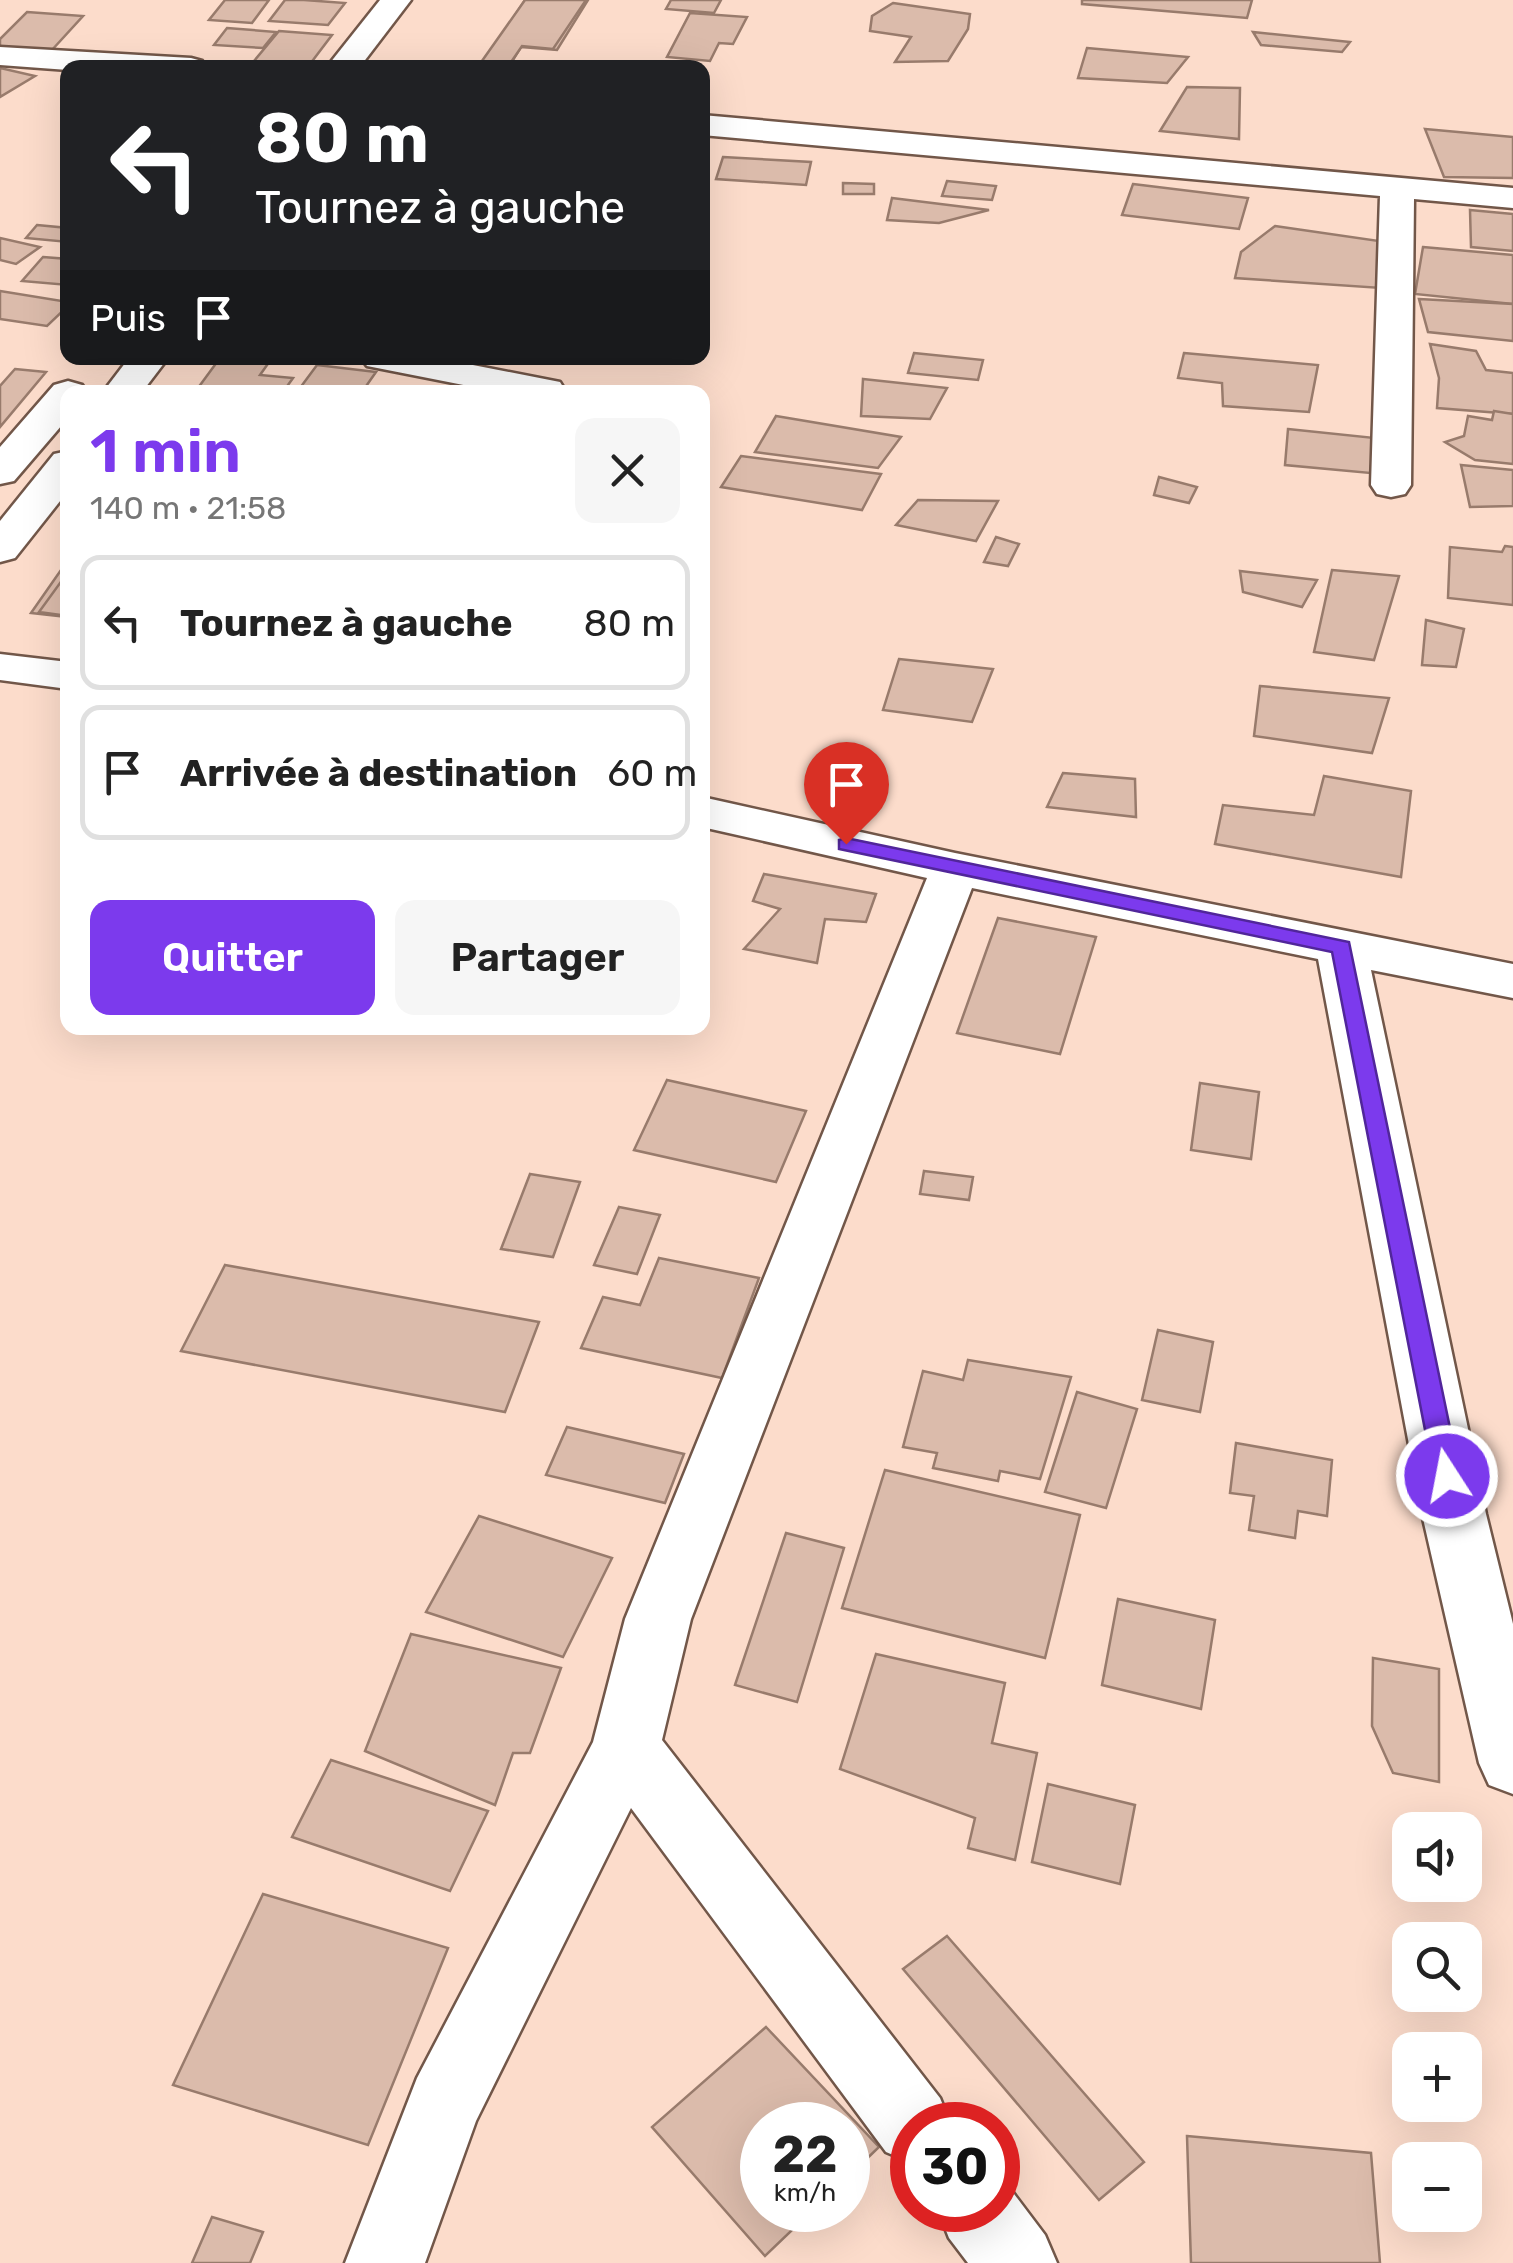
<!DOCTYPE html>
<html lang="fr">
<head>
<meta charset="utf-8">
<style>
	body { margin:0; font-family:Rubik,sans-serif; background:#f6f6f6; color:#222; height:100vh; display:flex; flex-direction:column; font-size:38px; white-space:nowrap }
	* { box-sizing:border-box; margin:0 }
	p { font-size:32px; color:#767676 }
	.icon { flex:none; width:55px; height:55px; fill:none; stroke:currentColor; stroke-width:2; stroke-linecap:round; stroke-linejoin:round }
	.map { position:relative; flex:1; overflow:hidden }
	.side { position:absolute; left:60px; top:385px; width:650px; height:650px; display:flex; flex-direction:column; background:#fff; border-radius:20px; box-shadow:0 10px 40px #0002 }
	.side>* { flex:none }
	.top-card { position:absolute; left:60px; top:60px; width:650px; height:305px; border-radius:20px; box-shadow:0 10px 40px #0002; background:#202124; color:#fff; overflow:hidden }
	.tools { position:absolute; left:1392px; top:1812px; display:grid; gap:20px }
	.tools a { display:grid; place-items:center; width:90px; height:90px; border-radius:20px; background:#fff; box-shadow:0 10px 40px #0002; font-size:50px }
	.speed { position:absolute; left:740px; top:2102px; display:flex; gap:20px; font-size:50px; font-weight:700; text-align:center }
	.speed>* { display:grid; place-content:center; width:130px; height:130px; border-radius:50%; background:#fff; box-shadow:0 10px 40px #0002; line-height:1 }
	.speed small { font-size:25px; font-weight:400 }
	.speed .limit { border:15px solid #d22; background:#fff; color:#111 }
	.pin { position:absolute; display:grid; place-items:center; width:85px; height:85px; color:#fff; margin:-102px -42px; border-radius:50% 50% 50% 0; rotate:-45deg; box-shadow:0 0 10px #0007 }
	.pin .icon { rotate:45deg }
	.me { position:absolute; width:110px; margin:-55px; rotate:349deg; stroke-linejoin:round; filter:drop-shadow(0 0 8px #0008) }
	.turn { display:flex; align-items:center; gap:35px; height:210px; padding:0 30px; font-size:45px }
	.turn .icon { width:130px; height:130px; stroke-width:2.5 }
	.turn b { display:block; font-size:70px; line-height:85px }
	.then { display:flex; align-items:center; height:95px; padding:0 30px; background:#0003; gap:20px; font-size:38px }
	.round { display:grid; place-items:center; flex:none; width:105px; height:105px; border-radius:20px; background:#f6f6f6 }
	.summary { display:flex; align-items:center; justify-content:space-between; height:170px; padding:0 30px }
	h1 { font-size:60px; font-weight:600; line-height:75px; color:#7c3aed }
	.button { display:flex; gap:20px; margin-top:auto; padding:20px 30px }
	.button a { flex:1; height:115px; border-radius:20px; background:#7c3aed; color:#fff; font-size:40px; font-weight:600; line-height:115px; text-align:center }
	.button a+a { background:#f6f6f6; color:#222 }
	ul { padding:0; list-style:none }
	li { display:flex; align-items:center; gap:30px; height:135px; margin:0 20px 15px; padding:0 10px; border:5px solid #e0e0e0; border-radius:20px }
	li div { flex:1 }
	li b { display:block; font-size:38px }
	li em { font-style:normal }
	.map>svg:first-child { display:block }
</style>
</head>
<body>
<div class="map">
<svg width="1513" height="2263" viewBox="0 0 1513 2263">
	<rect width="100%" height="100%" fill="#fcdccb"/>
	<g fill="#dbbbab" stroke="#987b6c" stroke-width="2.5">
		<polygon points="225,0 269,0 252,23 209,20"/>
		<polygon points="285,0 304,0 345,3 328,25 269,21"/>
		<polygon points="525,0 588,0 557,50 521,47 508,68 480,68"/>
		<polygon points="525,0 586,0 553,49 522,46 507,68 477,68"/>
		<polygon points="671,0 721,0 714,13 666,9"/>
		<polygon points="1082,0 1252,0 1247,18 1082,4"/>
		<polygon points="893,3 970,14 968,29 948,61 895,62 911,37 870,31 872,16"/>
		<polygon points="27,12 83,16 51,51 0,47 0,39"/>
		<polygon points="690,13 747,17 733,44 719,43 710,61 667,57"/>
		<polygon points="227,28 276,32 263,48 214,45"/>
		<polygon points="279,31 332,35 307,68 249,67"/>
		<polygon points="1253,32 1350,42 1342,52 1261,45"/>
		<polygon points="1087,48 1188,57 1167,83 1078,78"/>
		<polygon points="0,68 35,76 0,97"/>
		<polygon points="1187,87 1240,88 1239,139 1160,131"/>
		<polygon points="1425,129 1513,137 1513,178 1444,177"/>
		<polygon points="723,157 811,162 806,185 716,179"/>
		<polygon points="947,181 996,186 992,200 942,196"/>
		<polygon points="843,183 874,184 874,194 843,194"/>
		<polygon points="1133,184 1248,198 1239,229 1122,215"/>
		<polygon points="892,198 989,210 939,223 887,220"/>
		<polygon points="1470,210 1513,214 1513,251 1471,247"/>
		<polygon points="37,225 68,228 68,242 26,238"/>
		<polygon points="1275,226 1379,241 1381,288 1235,278 1241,252"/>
		<polygon points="0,238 40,247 16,264 0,260"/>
		<polygon points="1423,247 1513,255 1513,304 1415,294"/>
		<polygon points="43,257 68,259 68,285 22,281"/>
		<polygon points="0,291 68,302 68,306 47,326 0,319"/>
		<polygon points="1419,299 1513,304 1513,341 1428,332"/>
		<polygon points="1430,344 1476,351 1486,370 1513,373 1513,414 1437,408 1439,378"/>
		<polygon points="914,353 983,360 978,380 908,373"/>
		<polygon points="1184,353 1318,365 1309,412 1223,406 1222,383 1178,378"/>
		<polygon points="220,358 272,358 260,375 293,378 283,392 195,392"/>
		<polygon points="317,365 376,372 362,392 297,392"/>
		<polygon points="15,369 46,372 0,427 0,386"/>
		<polygon points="863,379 947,388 930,419 861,416"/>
		<polygon points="1494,411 1513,414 1513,464 1475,460 1445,442 1464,436 1468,416 1492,420"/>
		<polygon points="776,416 901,437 878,468 755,452"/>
		<polygon points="1288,429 1375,438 1370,473 1285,465"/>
		<polygon points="741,456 881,474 862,510 721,487"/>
		<polygon points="1461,465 1513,470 1513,506 1470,507"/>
		<polygon points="1159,477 1197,487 1189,503 1154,495"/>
		<polygon points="918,500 998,501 976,541 896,525"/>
		<polygon points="996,537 1019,544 1008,566 984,562"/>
		<polygon points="1505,546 1513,547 1513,605 1448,598 1450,547 1502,552"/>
		<polygon points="68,560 68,617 31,613"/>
		<polygon points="1332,570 1399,576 1374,660 1314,652"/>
		<polygon points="1240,571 1317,580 1302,607 1243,592"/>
		<polygon points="68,572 68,616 39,612"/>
		<polygon points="1426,620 1464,629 1456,667 1422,665"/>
		<polygon points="899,659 993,669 972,722 883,710"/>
		<polygon points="1260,686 1389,698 1372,753 1254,736"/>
		<polygon points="1063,773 1135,779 1136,817 1047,807"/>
		<polygon points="1324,776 1411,791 1401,877 1215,844 1223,805 1314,815"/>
		<polygon points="764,874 876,894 866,922 825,919 817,963 744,949 780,909 753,901"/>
		<polygon points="998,918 1096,937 1060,1054 957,1033"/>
		<polygon points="667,1080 806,1111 776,1182 634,1150"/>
		<polygon points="1200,1083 1259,1092 1251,1159 1191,1150"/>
		<polygon points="924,1171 973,1177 969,1200 920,1194"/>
		<polygon points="530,1174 580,1182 553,1257 501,1249"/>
		<polygon points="619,1207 660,1215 637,1274 594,1265"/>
		<polygon points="659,1258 759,1278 722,1378 581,1348 603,1297 640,1305"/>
		<polygon points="225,1265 539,1322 505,1412 181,1351"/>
		<polygon points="1158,1330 1213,1342 1200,1412 1142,1400"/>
		<polygon points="968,1360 1071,1377 1040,1479 1000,1471 998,1481 933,1468 937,1453 903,1447 923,1371 963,1380"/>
		<polygon points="1077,1392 1137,1409 1106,1508 1045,1492"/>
		<polygon points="567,1427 684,1454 665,1503 546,1475"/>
		<polygon points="1236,1443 1332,1460 1327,1516 1298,1511 1295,1538 1249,1530 1254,1496 1230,1493"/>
		<polygon points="885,1470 1080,1515 1045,1658 842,1608"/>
		<polygon points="479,1516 612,1558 563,1657 426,1612"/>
		<polygon points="786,1533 844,1548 797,1702 735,1685"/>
		<polygon points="1118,1599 1215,1620 1201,1709 1102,1685"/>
		<polygon points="411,1634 561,1668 530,1753 513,1753 495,1805 365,1751"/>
		<polygon points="876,1654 1005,1683 992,1743 1037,1753 1015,1860 968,1848 975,1818 840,1769"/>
		<polygon points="1373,1658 1439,1669 1439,1782 1393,1773 1372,1726"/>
		<polygon points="331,1760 488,1811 450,1891 292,1837"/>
		<polygon points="1048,1784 1135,1805 1120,1884 1032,1862"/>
		<polygon points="263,1894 448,1948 368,2145 173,2085"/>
		<polygon points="947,1936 1144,2162 1099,2200 903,1969"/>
		<polygon points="766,2027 879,2147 848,2177 848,2125 762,2125 762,2210 813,2210 765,2256 652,2127"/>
		<polygon points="1187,2136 1371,2153 1380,2263 1191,2263"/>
		<polygon points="212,2217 263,2232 250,2263 192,2263"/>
	</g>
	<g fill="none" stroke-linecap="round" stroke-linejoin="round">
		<defs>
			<g id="minor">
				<polygon points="380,0 411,0 359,68 326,68"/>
				<polygon points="0,47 191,58 202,61 207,68 68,70 0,65"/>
				<polygon points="702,115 1513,188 1513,208 1414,199 1411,485 1405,494 1391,497 1377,494 1371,485 1380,196 702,135"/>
				<polygon points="129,358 168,358 142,392 103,392"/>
				<polygon points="361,358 437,358 560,382 565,390 499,392 367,366"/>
				<polygon points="68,381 82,385 87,392 68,392 68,418 14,481 0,484 0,447 54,385"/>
				<polygon points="68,451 68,491 15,558 0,562 0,521 54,454"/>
				<polygon points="0,654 68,662 68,689 0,680"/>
				<polygon points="702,797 955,853 1513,964 1513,998 1371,970 1486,1514 1513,1624 1513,1794 1489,1785 1479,1763 1422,1514 1318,959 972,888 691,1619 662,1740 940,2098 951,2125 912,2125 912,2163 886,2152 631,1808 476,2121 425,2263 345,2263 417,2078 593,1742 625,1619 927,878 702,827"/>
				<polygon points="998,2179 1005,2182 1045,2235 1057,2263 968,2263 949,2238 938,2210 998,2210"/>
			</g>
		</defs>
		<use href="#minor" stroke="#725749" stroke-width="5"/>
		<use href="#minor" fill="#fff" fill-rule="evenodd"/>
	</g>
	<polygon fill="#7c3aed" stroke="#51269a" stroke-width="2.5" points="846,838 1349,942 1460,1476 1456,1484 1447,1487 1438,1484 1434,1476 1332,952 839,849 839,840"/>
</svg>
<div class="tools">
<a><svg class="icon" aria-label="sound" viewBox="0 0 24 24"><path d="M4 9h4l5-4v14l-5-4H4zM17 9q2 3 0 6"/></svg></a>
<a><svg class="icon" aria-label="search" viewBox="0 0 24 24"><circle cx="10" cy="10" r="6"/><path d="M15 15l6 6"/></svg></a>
<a>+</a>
<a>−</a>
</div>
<div class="speed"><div>22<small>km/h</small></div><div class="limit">30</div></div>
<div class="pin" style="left:846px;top:844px;background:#d93025"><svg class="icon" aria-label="arrive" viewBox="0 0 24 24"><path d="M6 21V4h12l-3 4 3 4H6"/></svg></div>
<svg class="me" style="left:1447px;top:1476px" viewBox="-20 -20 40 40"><circle r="17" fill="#7c3aed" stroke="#fff" stroke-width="3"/><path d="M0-11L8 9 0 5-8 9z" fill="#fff"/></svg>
<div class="top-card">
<div class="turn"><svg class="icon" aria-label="left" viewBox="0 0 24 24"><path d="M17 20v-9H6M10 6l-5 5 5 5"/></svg><div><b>80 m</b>Tournez à gauche</div></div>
<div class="then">Puis<svg class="icon" aria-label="arrive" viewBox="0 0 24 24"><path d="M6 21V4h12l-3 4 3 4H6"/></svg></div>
</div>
<section class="side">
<div class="summary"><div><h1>1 min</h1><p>140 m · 21:58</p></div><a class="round"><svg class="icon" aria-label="close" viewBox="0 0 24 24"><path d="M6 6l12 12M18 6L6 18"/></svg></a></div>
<ul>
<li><svg class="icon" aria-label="left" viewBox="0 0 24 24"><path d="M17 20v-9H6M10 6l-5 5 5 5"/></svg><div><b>Tournez à gauche</b></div><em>80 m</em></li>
<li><svg class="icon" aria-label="arrive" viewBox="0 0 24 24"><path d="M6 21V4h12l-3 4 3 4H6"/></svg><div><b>Arrivée à destination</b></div><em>60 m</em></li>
</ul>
<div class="button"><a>Quitter</a><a>Partager</a></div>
</section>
</div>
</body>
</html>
